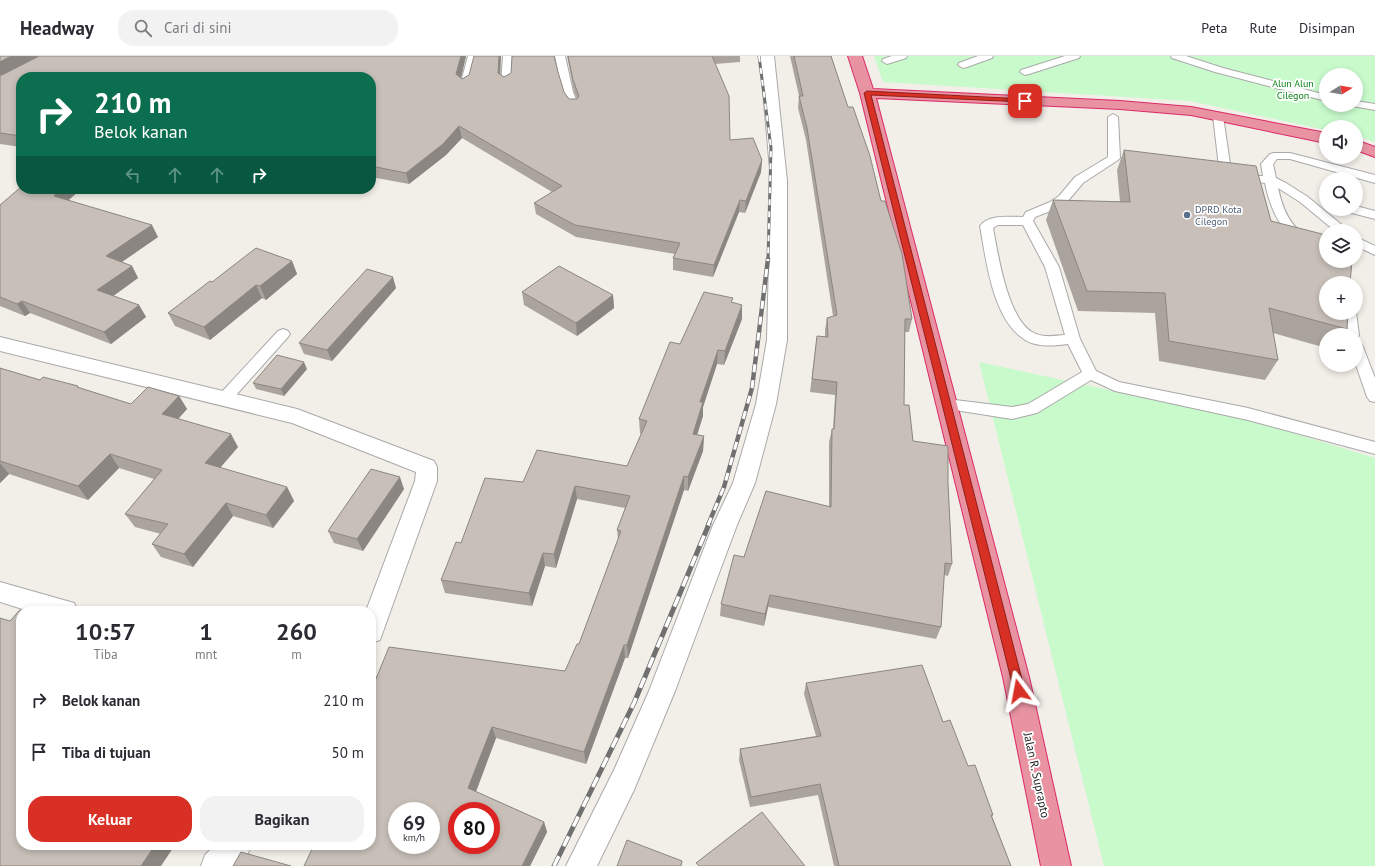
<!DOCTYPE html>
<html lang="id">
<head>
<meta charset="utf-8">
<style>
	body { margin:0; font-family:"PT Sans",sans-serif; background:#f2f2f3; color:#2b2b33; height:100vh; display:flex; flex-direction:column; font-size:15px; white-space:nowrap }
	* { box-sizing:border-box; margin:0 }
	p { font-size:13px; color:#7c7c81 }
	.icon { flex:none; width:22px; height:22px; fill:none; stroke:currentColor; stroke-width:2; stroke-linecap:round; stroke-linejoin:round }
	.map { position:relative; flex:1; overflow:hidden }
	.details { position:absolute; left:16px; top:550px; width:360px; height:244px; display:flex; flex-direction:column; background:#fff; border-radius:16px; box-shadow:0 2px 6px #0003 }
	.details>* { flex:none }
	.hud { position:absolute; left:16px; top:16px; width:360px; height:122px; border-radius:16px; box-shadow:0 2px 6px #0003; background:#0b6e4f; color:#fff; overflow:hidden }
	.needle { width:26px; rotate:79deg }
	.fabs { position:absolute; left:1319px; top:12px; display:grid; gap:8px }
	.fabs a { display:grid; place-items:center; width:44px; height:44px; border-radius:50%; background:#fff; box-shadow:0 2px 6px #0003; font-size:20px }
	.speed { position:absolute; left:388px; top:746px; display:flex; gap:8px; font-size:20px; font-weight:700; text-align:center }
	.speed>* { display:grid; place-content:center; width:52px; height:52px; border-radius:50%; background:#fff; box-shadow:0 2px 6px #0003; line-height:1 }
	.speed small { font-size:10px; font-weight:400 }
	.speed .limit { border:6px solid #d22; background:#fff; color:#111 }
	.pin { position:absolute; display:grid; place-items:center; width:34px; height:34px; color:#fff; margin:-17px; border-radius:8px; box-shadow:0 2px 6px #0006 }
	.me { position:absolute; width:44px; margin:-22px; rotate:347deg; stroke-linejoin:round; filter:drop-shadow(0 0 3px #0008) }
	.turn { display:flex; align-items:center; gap:14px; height:84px; padding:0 12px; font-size:18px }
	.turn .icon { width:52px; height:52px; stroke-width:2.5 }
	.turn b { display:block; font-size:28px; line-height:34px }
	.lanes { display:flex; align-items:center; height:38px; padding:0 12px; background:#0003; justify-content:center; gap:20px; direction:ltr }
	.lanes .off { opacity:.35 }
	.eta { display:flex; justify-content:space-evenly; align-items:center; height:68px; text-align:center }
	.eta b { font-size:24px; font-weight:600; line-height:28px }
	.button { display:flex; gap:8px; margin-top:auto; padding:8px 12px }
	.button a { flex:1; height:46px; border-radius:16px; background:#d93025; color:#fff; font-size:16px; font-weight:600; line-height:46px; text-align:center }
	.button a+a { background:#f2f2f3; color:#2b2b33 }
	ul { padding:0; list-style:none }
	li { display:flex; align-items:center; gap:12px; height:52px; padding:0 12px }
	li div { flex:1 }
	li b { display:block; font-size:15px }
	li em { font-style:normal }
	header { display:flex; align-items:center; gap:24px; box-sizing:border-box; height:56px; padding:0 20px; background:#fff; border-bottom:1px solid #e1e1e2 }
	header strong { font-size:19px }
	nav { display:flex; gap:22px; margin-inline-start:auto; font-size:14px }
	.search { width:280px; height:36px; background:#f2f2f3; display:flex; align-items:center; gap:10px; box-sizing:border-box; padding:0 14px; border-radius:16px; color:#7c7c81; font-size:15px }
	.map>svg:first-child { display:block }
</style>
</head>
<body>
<header>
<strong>Headway</strong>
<div class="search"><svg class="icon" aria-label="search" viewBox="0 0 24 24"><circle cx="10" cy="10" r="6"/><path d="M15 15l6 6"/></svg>Cari di sini</div>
<nav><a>Peta</a><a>Rute</a><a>Disimpan</a></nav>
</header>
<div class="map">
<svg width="1375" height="810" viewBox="0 0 1375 810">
	<rect width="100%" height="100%" fill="#f2efe9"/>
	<g fill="#c8facc" fill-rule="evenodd">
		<path d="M874 0H1375V86L1356 80V71H1326V74L1190 45 883 26ZM1326 19H1356V49H1326Z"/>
		<polygon points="979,306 1250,364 1375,402 1375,810 1104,810"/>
	</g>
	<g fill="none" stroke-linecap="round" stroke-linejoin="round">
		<defs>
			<g id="lane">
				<polygon points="468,0 478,0 470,30 465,33 460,30"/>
				<polygon points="503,0 513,0 511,28 506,31 501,28"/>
				<path d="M555 0H565L573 36 579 51 578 53H570C560 38 559 17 555 0Z"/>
				<polygon points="892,0 907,0 906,2 887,8 882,5 883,3"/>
				<polygon points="978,0 993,0 992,2 967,11 963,12 958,9 959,7"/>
				<polygon points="1065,0 1080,0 1079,2 1029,18 1025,19 1020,16 1021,14"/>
				<polygon points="1171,0 1186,0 1223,12 1326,39 1326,45 1215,16 1172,2"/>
				<polygon points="1356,45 1375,48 1375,54 1352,50 1351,49 1356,49"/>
				<polygon points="1218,57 1223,60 1231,115 1229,117 1225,119 1209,116 1207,114 1209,112 1219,111 1213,60"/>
				<path d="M1113 58 1118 61 1120 102 1118 104 1083 127 1067 146 1058 152 1035 161 1033 165 1059 211 1080 283 1096 315 1119 326 1248 352 1375 386V398L1248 364 1115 335 1091 324 1037 357 1012 363 942 352 939 348 942 344 947 343 1012 351 1028 348 1082 316 1068 288C1053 290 1034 292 1021 281 992 259 986 203 980 170 988 158 1010 161 1023 161L1026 156 1050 146 1059 140 1075 121 1108 101V61ZM998 169H1023L1045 211 1065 279C1054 280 1042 282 1032 276 1007 261 998 198 993 172Z"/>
				<path d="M1274 97H1290L1375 119V127L1290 103H1277L1273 108 1276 122 1286 127 1308 141 1349 175H1335L1300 146 1278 132C1285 164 1296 178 1326 191V200C1289 191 1272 162 1265 127L1258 126 1256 123 1258 120H1263L1261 108 1270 98Z"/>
				<polygon points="1356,150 1375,155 1375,163 1348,156 1346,153 1356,153"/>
				<polygon points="1356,181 1375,190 1375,199 1356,190"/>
				<polygon points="1356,256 1359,279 1356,283 1356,279 1345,279 1343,257 1356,257"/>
				<polygon points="283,273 288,275 290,278 288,281 229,347 224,348 219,347 216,343 219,339 278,275"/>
				<polygon points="1356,286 1361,288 1363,291 1375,322 1375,346 1370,345 1367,341 1356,309"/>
			</g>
			<g id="street">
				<polygon points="760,0 774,0 787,125 787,284 776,348 755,427 737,469 675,635 634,734 597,810 566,810 614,714 649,635 713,469 733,427 756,348 767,284 771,125"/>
				<polygon points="0,281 297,353 434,405 437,411 437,425 380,584 371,587 371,555 366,555 415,425 416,416 292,367 0,295"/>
				<polygon points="0,526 74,547 78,555 29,555 0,546"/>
				<polygon points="215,789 251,789 247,800 237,810 201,810 205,799"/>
			</g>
			<g id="highway">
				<polygon points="848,0 862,0 873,33 1120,45 1191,51 1326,77 1326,87 1191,59 1120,53 876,42 1029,621 1071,810 1041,810 1003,621 860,37"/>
				<polygon points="1356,84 1375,91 1375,101 1356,94"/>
			</g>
		</defs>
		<use href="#lane" stroke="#a9a9a9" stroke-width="2"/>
		<use href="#street" stroke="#a9a9a9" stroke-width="2"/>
		<use href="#highway" stroke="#dc2a67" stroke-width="2"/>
		<use href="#lane" fill="#fff" fill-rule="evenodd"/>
		<use href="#street" fill="#fff" fill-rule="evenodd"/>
		<use href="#highway" fill="#e892a2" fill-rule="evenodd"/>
		<defs>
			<polyline id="rail-far2" points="759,0 771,92 768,204"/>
			<polyline id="rail-far1" points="708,469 724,431 752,332 768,203"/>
			<polyline id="rail" points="554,810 634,647 709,468"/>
		</defs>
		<use href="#rail-far2" stroke="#707070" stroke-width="3"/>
		<use href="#rail-far1" stroke="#707070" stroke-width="4.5"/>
		<use href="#rail" stroke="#707070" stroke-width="5"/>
		<use href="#rail-far2" stroke="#fff" stroke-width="2" stroke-dasharray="6" stroke-linecap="butt"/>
		<use href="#rail-far1" stroke="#fff" stroke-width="3" stroke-dasharray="8" stroke-linecap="butt"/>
		<use href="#rail" stroke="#fff" stroke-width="3.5" stroke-dasharray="11" stroke-linecap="butt"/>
	</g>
	<g fill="#aba49e">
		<polygon points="0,0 466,0 461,22 462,23 500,18 504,21 558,16 564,36 569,43 577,43 574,36 567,0 740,0 740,6 715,8 730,84 762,104 761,116 745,157 739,156 713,221 673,214 673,202 675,198 576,181 536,158 534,147 552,136 462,82 446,99 409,128 371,121 371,21 21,21 21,91 0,88"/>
		<polygon points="790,0 831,0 912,263 909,276 905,276 904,349 913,385 948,427 952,508 948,520 944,519 941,571 936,583 768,551 764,570 720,560 721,548 744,501 829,450 829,386 832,373 833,373 835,339 810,336 817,280 825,281 825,274 827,262 833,260 806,84 798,52 799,40"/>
		<polygon points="1124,94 1271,165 1347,273 1343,279 1326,279 1326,292 1273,277 1278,304 1265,324 1159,305 1155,257 1078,255 1046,164 1053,144 1120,146 1117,114"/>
		<polygon points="21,133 81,133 68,144 158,181 122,206 132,210 138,222 113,240 139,249 146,261 111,288 30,257 25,260 0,250 0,149"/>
		<polygon points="292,205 297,218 266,244 262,242 210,284 175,270 168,257 212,226"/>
		<polygon points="396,232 332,305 304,298 299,287"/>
		<polygon points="522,236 613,239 614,252 577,280 524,249"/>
		<polygon points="733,247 742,263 724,309 717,308 703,351 703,360 697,379 704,380 703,395 688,435 684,434 628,602 625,602 586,708 496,682 476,736 544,766 547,776 530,810 304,810 371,789 371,635 565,615 579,588 618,483 617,474 625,452 577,443 556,512 545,510 532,550 445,537 441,524 461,487 523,426 627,410 641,378 640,377 639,363 680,288"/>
		<polygon points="0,312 40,324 78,330 79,332 131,348 179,340 187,353 178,363 238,391 220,412 287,431 294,445 273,472 233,460 193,511 161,501 152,488 161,478 135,471 125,458 154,423 119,412 88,444 9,418 0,427"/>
		<polygon points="307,313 284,340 256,333 253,327"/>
		<polygon points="404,433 363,495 334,487 328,475"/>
		<polygon points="806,627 943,666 968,710 993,759 992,760 1011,810 834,810 818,739 750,751 739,704 740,693 816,680 804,638"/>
	</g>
	<g fill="#8b8681">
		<polygon points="11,0 39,0 0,20 0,6"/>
		<polygon points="461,0 466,0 459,30 456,18"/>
		<polygon points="499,0 501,0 500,28 498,17"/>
		<polygon points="459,70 462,82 446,99 409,128 406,117"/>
		<polygon points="762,104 761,116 745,157 746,145"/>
		<polygon points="61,133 81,133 60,152 54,140"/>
		<polygon points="740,144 739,156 713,221 714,209"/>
		<polygon points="152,169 158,181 113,212 106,200"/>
		<polygon points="292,205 297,218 266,244 260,230"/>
		<polygon points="132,210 138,222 105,246 97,234"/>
		<polygon points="393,221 396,232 332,305 327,294"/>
		<polygon points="256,229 262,242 210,284 204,271"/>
		<polygon points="613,239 614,252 577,280 576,267"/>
		<polygon points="22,245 30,257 25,260 17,248"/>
		<polygon points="139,249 146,261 111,288 104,276"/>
		<polygon points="742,249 742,263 724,309 725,295"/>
		<polygon points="718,294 717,308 703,351 703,360 693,392 693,378 700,346"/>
		<polygon points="304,306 307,313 284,340 281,333"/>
		<polygon points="179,340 187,353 170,372 162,358"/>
		<polygon points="231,378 238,391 212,421 205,407"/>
		<polygon points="704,380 703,395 688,435 688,421"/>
		<polygon points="110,398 119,412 88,444 78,430"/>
		<polygon points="0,407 9,418 0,427"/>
		<polygon points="684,420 684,434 628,602 627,589"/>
		<polygon points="400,421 404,433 363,495 357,483"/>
		<polygon points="575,430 577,443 556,512 554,498"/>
		<polygon points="287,431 294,445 273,472 266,459"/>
		<polygon points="226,447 233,460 193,511 184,498"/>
		<polygon points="543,497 545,510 532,550 529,537"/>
		<polygon points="770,539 768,551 764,570 765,558"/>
		<polygon points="624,589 625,602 586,708 584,696"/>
		<polygon points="492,671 496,682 473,743 468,732"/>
		<polygon points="544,766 547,776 530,810 522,810"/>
		<polygon points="155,789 175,789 161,810 141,810"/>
	</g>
	<g fill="#c7bfb8" stroke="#8b8681" fill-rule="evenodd">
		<polygon points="0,0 11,0 0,6"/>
		<polygon points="39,0 461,0 456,18 462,23 469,19 474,0 499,0 498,17 504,21 511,17 512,0 554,0 558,16 564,36 569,43 577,43 579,40 573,24 568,0 712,0 729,40 730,84 753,82 762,104 746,145 740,144 714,209 673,202 680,187 575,169 534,147 562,130 459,70 443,88 406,117 371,110 371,21 21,21 21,80 0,77 0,19 2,19"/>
		<polygon points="794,0 831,0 848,51 853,51 870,100 881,145 885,145 902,198 912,263 905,263 904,349 909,349 913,385 948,390 948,427 952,508 945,507 941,571 770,539 765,558 721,548 734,499 744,501 766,435 831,451 832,373 834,373 837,326 812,323 817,280 828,281 827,262 837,259 807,72 799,40 803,40"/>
		<polygon points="1124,94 1256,110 1271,165 1326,179 1326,205 1352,205 1350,227 1326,227 1326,257 1348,257 1347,273 1269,252 1278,304 1169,285 1165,237 1087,235 1053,144 1130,146"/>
		<polygon points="21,131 21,133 61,133 54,140 152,169 106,200 132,210 97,234 139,249 104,276 22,245 17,248 0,241 0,149"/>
		<polygon points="256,192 292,205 260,230 256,229 204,271 168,257 210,225 212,226"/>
		<polygon points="559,210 613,239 576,267 522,236"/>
		<polygon points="367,213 393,221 327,294 299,287"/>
		<path d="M704 236 733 242 731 246 742 249 725 295 718 294 700 346H703L693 378 704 380 688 421 684 420 627 589H624L584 696 492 671 468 732 544 766 522 810H304L314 789H371V635L389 591 565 615 577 588H579L621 475 617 474 630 440 575 430 554 498 543 497 529 537 441 524 456 486 461 487 485 422 523 426 537 394 627 410 647 365 639 363 670 286 680 288ZM397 755H431V789H397ZM457 755H491V789H457Z"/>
		<polygon points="277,299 304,306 281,333 253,327"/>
		<polygon points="0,312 40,324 43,321 78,330 77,331 131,348 148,331 179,340 162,358 231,378 205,407 287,431 266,459 226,447 184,498 152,488 168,468 125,458 162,414 110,398 78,430 0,405"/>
		<polygon points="371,413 400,421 357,483 328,475"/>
		<polygon points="20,554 22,555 21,555 21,789 155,789 141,810 0,810 0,562 10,565"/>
		<polygon points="922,609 943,666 950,664 968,710 975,709 993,759 991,759 1011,810 839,810 820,728 751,741 740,693 821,680 806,627"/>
		<polygon points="762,756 805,810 699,810 696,807"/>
		<polygon points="627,784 682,805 681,810 617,810"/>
		<polygon points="241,796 291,810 233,810"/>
	</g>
	<polygon fill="#d93025" stroke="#8d1f18" points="867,35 1025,43 1028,45 1025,46 871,39 1025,635 1023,639 1019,640 1015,639 1014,635 864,37"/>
	<circle fill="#5c6f8a" stroke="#fff" stroke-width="1.5" cx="1187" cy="159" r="4"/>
	<g text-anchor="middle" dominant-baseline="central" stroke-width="3.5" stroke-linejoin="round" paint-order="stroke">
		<g font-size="10" fill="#0c8416" stroke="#fff">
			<text x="1293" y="27">Alun Alun<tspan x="1293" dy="12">Cilegon</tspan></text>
		</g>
		<g font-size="10" fill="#4e5e75" stroke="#fff" text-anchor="start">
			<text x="1195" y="153">DPRD Kota<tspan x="1195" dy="12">Cilegon</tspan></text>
		</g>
		<g font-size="12" fill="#222" stroke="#fff">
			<text transform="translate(1037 719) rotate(78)">Jalan R. Suprapto</text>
		</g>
	</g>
</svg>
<div class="fabs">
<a><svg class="needle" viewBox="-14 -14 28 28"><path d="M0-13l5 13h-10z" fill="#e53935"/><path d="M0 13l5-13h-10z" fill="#7c7c81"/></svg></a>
<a><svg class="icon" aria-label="sound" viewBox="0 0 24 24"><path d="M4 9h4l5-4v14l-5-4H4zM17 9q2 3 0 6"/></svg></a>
<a><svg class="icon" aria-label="search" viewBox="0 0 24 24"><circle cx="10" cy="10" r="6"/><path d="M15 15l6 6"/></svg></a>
<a><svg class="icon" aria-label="layers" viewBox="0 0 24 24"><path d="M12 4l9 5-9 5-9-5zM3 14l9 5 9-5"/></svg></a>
<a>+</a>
<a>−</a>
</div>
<div class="speed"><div>69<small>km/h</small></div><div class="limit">80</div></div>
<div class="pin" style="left:1025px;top:45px;background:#d93025"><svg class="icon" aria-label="arrive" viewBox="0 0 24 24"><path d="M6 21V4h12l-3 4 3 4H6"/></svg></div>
<svg class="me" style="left:1019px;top:635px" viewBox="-20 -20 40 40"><path d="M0-17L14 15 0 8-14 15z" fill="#d93025" stroke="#fff" stroke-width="4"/></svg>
<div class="hud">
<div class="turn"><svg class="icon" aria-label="right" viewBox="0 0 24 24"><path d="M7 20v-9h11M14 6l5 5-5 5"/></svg><div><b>210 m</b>Belok kanan</div></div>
<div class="lanes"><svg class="icon off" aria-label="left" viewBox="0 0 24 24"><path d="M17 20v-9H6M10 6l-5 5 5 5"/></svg><svg class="icon off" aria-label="ahead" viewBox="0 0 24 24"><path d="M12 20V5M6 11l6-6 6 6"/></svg><svg class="icon off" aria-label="ahead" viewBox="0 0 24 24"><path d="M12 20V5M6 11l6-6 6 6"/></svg><svg class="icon" aria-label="right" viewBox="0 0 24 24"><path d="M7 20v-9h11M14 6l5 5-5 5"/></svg></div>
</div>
<section class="details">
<div class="eta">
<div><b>10:57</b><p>Tiba</p></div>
<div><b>1</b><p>mnt</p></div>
<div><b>260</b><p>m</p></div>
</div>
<ul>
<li><svg class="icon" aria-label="right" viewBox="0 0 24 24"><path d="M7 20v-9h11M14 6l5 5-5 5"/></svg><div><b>Belok kanan</b></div><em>210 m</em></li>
<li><svg class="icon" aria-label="arrive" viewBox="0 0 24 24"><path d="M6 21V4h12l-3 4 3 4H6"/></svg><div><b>Tiba di tujuan</b></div><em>50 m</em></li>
</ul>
<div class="button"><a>Keluar</a><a>Bagikan</a></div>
</section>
</div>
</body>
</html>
